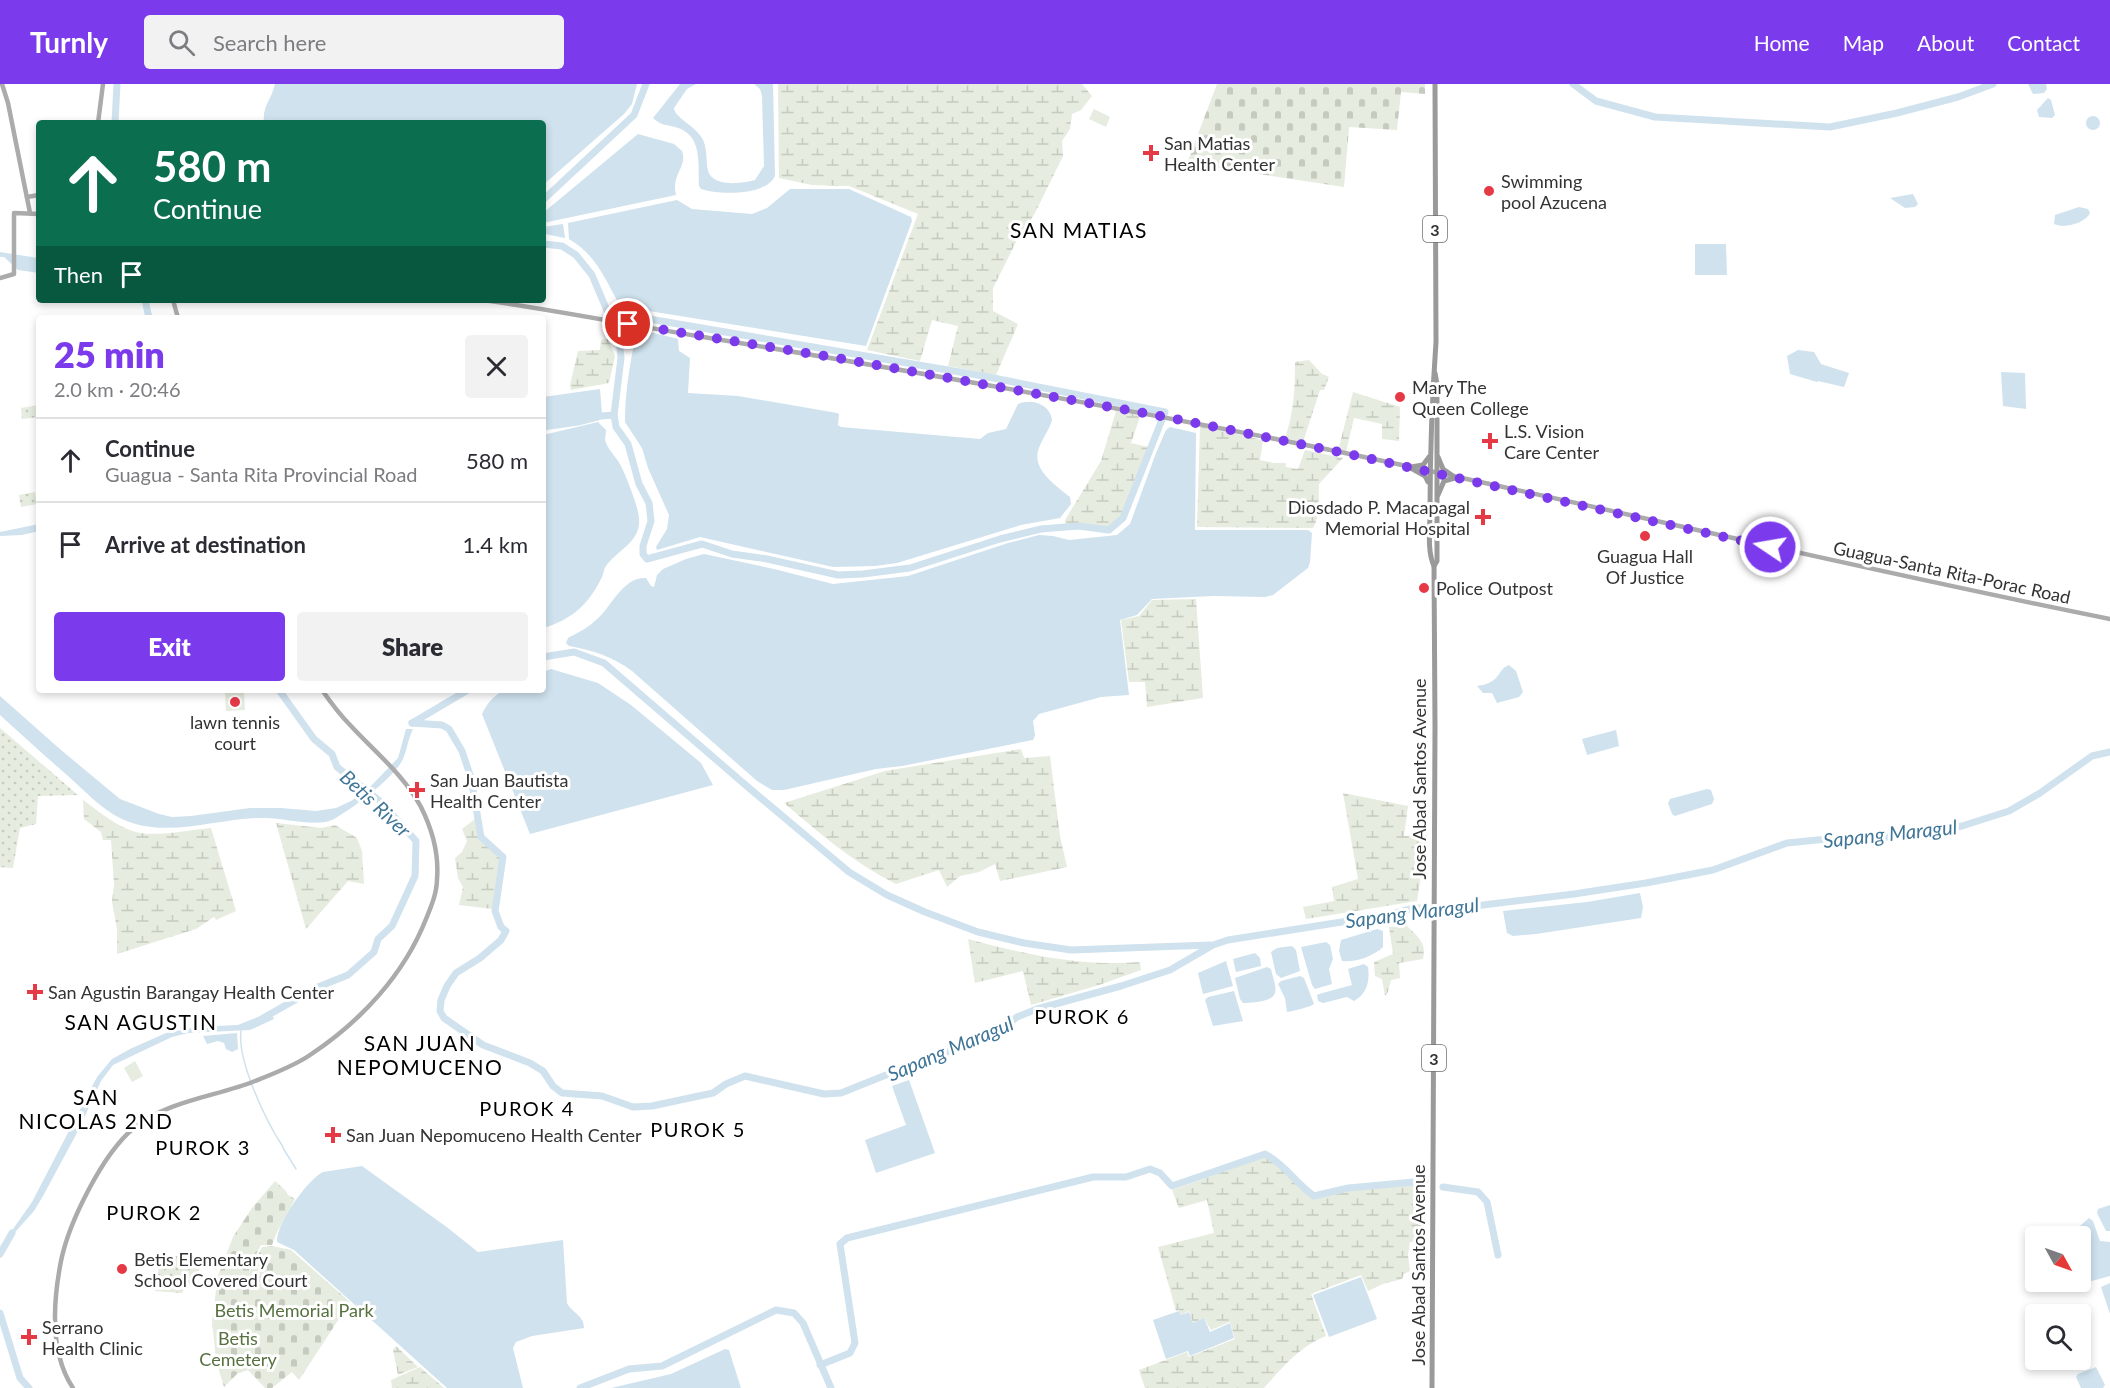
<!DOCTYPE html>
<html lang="en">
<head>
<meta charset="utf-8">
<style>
	body { margin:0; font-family:Lato,sans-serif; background:#f2f2f3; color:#2b2b33; height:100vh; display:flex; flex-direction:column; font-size:22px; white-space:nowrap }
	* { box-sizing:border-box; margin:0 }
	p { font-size:20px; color:#7c7c81 }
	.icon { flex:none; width:33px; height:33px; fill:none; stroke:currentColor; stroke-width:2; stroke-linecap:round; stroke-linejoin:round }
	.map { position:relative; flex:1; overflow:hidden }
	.drawer { position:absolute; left:36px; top:231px; width:510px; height:378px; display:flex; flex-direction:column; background:#fff; border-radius:6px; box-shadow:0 3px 9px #0003 }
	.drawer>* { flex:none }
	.top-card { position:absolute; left:36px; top:36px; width:510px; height:183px; border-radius:6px; box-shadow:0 3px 9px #0003; background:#0b6e4f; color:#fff; overflow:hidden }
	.needle { width:39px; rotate:130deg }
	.buttons { position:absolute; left:2025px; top:1142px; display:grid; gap:12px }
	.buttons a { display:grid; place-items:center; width:66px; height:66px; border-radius:6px; background:#fff; box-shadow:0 3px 9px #0003; font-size:30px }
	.pin { position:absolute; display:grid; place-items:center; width:51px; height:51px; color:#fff; margin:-26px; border:3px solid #fff; border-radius:50%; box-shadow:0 2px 6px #0007 }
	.me { position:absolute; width:66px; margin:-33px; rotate:282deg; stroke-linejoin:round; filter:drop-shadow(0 0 4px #0008) }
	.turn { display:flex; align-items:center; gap:21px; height:126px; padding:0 18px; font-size:27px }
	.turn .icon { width:78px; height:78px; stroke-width:2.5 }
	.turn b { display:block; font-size:42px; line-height:51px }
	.then { display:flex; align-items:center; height:57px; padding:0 18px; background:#0003; gap:12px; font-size:22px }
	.round { display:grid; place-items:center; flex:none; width:63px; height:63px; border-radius:6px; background:#f2f2f3 }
	.head { display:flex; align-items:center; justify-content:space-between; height:102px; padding:0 18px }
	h1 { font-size:36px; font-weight:800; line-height:45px; color:#7c3aed }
	.primary-button { display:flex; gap:12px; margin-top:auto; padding:12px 18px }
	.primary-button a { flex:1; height:69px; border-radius:6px; background:#7c3aed; color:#fff; font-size:24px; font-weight:800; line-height:69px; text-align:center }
	.primary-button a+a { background:#f2f2f3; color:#2b2b33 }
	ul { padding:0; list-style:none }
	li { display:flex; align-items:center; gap:18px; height:84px; padding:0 18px; border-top:2px solid #e1e1e2 }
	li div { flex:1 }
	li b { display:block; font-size:22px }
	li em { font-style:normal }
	header { display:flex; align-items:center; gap:36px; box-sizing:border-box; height:84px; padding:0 30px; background:#7c3aed; color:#fff }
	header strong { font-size:28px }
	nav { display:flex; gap:33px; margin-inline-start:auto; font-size:21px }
	.search { width:420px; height:54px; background:#f2f2f3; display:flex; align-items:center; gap:15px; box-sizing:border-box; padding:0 21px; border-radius:6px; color:#7c7c81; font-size:22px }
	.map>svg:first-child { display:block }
</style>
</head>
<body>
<header>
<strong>Turnly</strong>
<div class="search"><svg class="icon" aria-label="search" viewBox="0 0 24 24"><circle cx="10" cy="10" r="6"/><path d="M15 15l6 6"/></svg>Search here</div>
<nav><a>Home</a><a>Map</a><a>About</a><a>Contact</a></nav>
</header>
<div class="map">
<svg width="2110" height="1304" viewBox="0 0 2110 1304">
	<defs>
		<pattern id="grass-dots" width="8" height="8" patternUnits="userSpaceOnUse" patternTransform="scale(1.5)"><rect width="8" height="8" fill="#e6ecdf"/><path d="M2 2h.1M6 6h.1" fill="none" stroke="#c6cbc0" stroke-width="1.8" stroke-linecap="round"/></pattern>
		<pattern id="wetland-marsh" width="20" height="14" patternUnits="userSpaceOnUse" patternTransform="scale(1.5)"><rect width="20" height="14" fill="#e6ecdf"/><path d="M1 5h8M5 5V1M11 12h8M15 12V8" fill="none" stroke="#c6cbc0"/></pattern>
		<pattern id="cemetery-stones" width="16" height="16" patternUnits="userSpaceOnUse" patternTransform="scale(1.5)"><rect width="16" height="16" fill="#e6ecdf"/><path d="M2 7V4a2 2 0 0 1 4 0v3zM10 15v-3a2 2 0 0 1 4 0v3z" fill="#c6cbc0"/></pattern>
	</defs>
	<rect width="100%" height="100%" fill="#fff"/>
	<g fill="url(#grass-dots)">
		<polygon points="39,321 39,333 22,335 21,324"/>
		<polygon points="35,408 37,420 21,423 19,411"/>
		<polygon points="0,644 78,711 38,712 36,740 20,744 13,784 0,783"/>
		<polygon points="161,1170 202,1175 195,1202 187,1200 182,1209 155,1207"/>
	</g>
	<g fill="url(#wetland-marsh)">
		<polygon points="778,0 1082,0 1092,12 1081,26 1072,30 1070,45 1062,57 1063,72 1035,129 1016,158 993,204 993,227 1018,240 996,291 948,282 958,242 932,236 920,277 867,266 918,130 849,102 812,101 779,94"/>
		<polygon points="608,255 615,272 609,299 571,306 570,301 578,267 600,266 601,256"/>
		<path d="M1309 276 1322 290 1329 293 1324 306H1320L1303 358 1285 354C1294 329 1295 304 1295 278Z"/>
		<polygon points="1353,308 1400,323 1399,357 1382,355 1382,340 1354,334 1346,368 1338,367"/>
		<polygon points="1116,327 1141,330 1131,359 1148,363 1122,432 1108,445 1077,440 1065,441 1065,436 1101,377"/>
		<path d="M1200 342 1263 356 1260 376 1274 379H1286V383L1298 385 1305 366 1343 374 1319 400C1318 415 1321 430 1313 444L1197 443Z"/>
		<polygon points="1196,515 1203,614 1147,623 1145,598 1129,598 1121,536 1139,532 1152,516"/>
		<path d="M1021 665 1024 674 1050 672 1060 752 1067 783 1000 797 995 780 979 788 960 792 947 803 939 786 896 800C854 779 819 749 784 719L885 687Z"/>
		<polygon points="1343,709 1408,722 1404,752 1427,751 1417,817 1306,835 1303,823 1334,817 1332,803 1358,795"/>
		<path d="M83 716C100 728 119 745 140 749 161 752 190 746 211 744L236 827 216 836 214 833 196 845 117 870V845L112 818 114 800 111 756H103L101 748 84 735Z"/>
		<polygon points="475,735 480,753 501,773 499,796 492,825 459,821 463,803 458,794 455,774 462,768 467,757 462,745"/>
		<polygon points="276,739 321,744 335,741 357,754 362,767 364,800 348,797 306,845"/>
		<path d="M1407 842C1418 853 1427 859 1423 875L1399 879 1400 894 1391 896 1388 908 1385 912 1382 895 1375 892 1374 878 1393 870 1389 843Z"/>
		<path d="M968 855C1023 870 1083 883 1140 878L1141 886 1099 901 1031 921 1023 887 975 899Z"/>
		<path d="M1265 1073C1286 1081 1295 1101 1314 1113L1348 1105 1425 1099 1424 1158H1410L1408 1171 1410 1187 1404 1190 1402 1195 1383 1200 1368 1207 1361 1191 1311 1210 1326 1252C1301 1261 1281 1285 1264 1304H1145L1139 1286 1187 1268 1189 1273 1235 1255 1230 1238 1211 1246 1204 1234 1193 1239 1189 1227 1181 1231 1179 1226 1176 1227 1158 1163 1214 1149 1207 1116 1179 1124 1172 1106Z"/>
		<polygon points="396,1262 418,1283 398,1291 393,1266"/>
		<polygon points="420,1283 444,1304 392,1304 391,1296"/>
	</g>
	<g fill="url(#cemetery-stones)">
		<polygon points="1217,0 1425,0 1425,10 1401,8 1397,46 1349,43 1344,103 1187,79"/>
		<polygon points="275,1097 286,1107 288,1111 295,1115 277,1148 272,1161 261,1161 253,1176 249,1189 262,1163 272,1162 291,1166 350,1218 299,1296 292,1288 272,1304 265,1304 248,1286 237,1290 224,1303 216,1276 212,1236 218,1192 233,1153 252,1124"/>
	</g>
	<g fill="#e6ecdf">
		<polygon points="1094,25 1110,33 1106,43 1089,35"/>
		<polygon points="225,609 244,609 245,626 226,627"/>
		<polygon points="135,977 143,992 132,998 124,984"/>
	</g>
	<g fill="#cfe2ee" fill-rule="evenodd">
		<path d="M275 0H637L632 20 624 30 543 101V39H264C262 22 271 17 275 0Z"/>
		<path d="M680 0H773L775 92C766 112 718 111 701 105L699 102C698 80 703 50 675 43 667 41 660 41 653 34ZM696 0H754L760 5 762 12 764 82 755 96C743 99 723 102 713 94 703 87 710 68 702 54 695 42 674 33 674 24L687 5Z"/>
		<polygon points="2028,0 2046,0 2047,5 2044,9 2033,10"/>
		<polygon points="2048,14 2051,16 2055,31 2052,34 2039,33 2037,26"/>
		<circle cx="2093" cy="39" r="7"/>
		<path d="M638 50 674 60 682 67C688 83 671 89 676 111L543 139V129Z"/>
		<path d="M790 105H849L911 133 912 137 866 262 624 223 619 220C604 193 596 171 569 155L568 139 677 116 692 125 752 130 767 124Z"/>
		<polygon points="1913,110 1918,120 1915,123 1905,124 1890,114"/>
		<path d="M2079 123 2088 125 2090 129C2085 139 2065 145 2054 140L2055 131Z"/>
		<polygon points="563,140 565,154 545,150 543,148 543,143"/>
		<polygon points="1695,160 1726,160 1727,191 1695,191"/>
		<polygon points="0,168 38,174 39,189 18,186 4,173 0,173"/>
		<path d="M642 246 678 255 679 267 690 274 688 309 738 312 837 329 839 330 838 341 841 343 980 355 988 349 1006 345 1018 320C1032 314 1050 320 1052 336 1049 347 1041 356 1038 367 1033 387 1057 402 1070 413L1071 420 1060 434 1021 441 897 479 875 482 833 483 700 453 657 466 656 463 667 445 669 431 648 384 642 364 625 338C625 308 630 279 636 250Z"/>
		<polygon points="1798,266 1814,268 1821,280 1849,289 1844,303 1818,297 1817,298 1790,290 1787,272"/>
		<polygon points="2001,288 2025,289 2026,325 2003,322"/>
		<polygon points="600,305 602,330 578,337 543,341 543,313"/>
		<path d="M598 338 606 346C606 351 604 355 606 359 610 368 617 374 621 382 626 392 639 424 639 435 641 458 617 466 606 482 603 486 604 490 601 495 588 521 571 536 543 544V351Z"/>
		<path d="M1170 343 1196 349 1195 446H1308L1312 449 1310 478 1308 484 1273 511 1265 513 1213 512 1152 515 1137 531 1120 536 1129 611 1101 613 1039 630 1033 637 1035 651 1033 656 902 682 876 685 784 706H772L757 697 632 587C613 573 593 566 569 562L566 559 568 554C577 549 588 544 596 536 612 523 622 493 646 494L651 502 654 503 657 491 663 485 686 475 704 470 774 485 833 500 908 492 1008 459 1039 451 1053 452 1069 456 1117 451 1130 440 1156 369 1166 346Z"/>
		<polygon points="39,440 39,447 22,451 0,452 0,448"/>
		<path d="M1509 581 1516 587 1523 608 1519 613 1497 619 1492 609H1483L1477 602C1483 601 1489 600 1495 595 1501 589 1501 584 1509 581Z"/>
		<path d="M551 585 598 599 631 621 701 679 713 701 530 750 482 630C498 599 512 606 543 606V588Z"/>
		<path d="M0 612 61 666 120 715 159 730 172 733 191 732 250 724H281L316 727 336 724 351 717 369 704 398 674 406 645H413C408 655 407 666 403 675 394 694 352 725 334 735 318 744 285 734 266 734 219 733 168 756 122 735 101 725 85 707 68 692 45 672 23 652 0 631Z"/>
		<polygon points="1616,646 1619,662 1587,671 1582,655"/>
		<polygon points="1707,705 1711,706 1714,715 1712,720 1675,732 1672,730 1668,719 1670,715"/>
		<polygon points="1640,809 1643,823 1641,834 1536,850 1513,852 1507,849 1503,827 1587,818"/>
		<path d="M1377 845 1383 847V863C1374 872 1354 879 1342 877L1339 867 1341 856Z"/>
		<polygon points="1326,858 1330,861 1333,875 1329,885 1332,900 1315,905 1312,901 1301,863"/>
		<polygon points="1292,862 1296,866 1300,887 1281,894 1276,890 1271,868 1277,864"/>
		<polygon points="1255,869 1260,874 1261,882 1236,888 1233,875"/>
		<polygon points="1226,877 1233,902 1203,910 1198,889"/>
		<path d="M1364 880 1368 883C1370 897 1367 910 1354 917L1347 913 1323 919 1318 917 1317 911 1319 910 1352 901 1348 885Z"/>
		<path d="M1267 883 1271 885C1272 891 1277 903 1275 909 1273 918 1250 919 1243 919L1240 915 1235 894Z"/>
		<path d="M1300 892 1304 894 1314 920C1310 923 1294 927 1287 928L1285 914 1278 900 1281 897Z"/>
		<polygon points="1234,907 1243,937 1213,942 1205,916 1208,913"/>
		<polygon points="270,928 274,935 250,946 188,949 172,953 113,981 101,997 78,1047 43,1112 34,1127 8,1156 6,1155 32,1118 97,993 112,975 130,965 166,949 197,943 238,941"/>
		<polygon points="237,949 238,965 232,968 226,965 224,959 218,957 207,960 203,952"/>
		<polygon points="909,996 935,1069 876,1089 865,1056 906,1041 892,1002"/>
		<path d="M362 1082 448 1144 478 1168 563 1156 567 1219C572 1229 584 1231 584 1244L532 1252 516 1258 513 1264 523 1304H447L294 1166 277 1158C276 1140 307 1096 323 1088Z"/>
		<polygon points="2110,1121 2110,1147 2106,1147 2097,1129 2098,1125"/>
		<polygon points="2089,1134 2093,1137 2100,1157 2110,1158 2110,1192 2081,1200 2079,1197 2080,1197 2080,1152 2071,1152 2072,1149"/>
		<polygon points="1361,1193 1377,1235 1329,1253 1313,1211"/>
		<polygon points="2110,1199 2110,1230 2101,1203"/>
		<polygon points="1179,1227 1181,1231 1189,1228 1193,1239 1204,1234 1210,1248 1230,1239 1234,1254 1190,1272 1188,1267 1166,1275 1153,1236"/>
		<polygon points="725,1265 729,1266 741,1304 611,1304 671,1290"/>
		<polygon points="2096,1283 2105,1301 2103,1304 2081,1304 2076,1293 2078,1290"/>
	</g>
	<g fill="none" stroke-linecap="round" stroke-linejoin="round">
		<g stroke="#cfe2ee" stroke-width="1.5">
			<path d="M241 947C237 977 266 1037 283 1063"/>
			<polyline points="283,1064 296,1085"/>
		</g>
		<g stroke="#cfe2ee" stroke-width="7">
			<polyline points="1573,0 1596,17 1655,33 1830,43 1897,29 1958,13 1993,0"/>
			<polyline points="115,39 117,0"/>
			<polyline points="543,116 634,31 646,0"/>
			<polyline points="543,160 562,162 576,171 592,191 619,255 621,274 614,331 616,343 628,360 639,400 649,419 651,437 643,462 643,470 647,475 702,460 732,470 767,475 838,491 863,490 910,484 1000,455 1041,445 1078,442 1109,446 1123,434 1165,328 983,292 608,228"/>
			<polyline points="145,216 149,234"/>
			<polyline points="543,343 578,338 601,332 614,331"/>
			<polyline points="543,573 574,568 604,579 749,704 849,788 887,811 925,828 978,848 1024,859 1071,866 1210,861"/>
			<polyline points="412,639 442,641 449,645 462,667 471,694 481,753 503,773 495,827 501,843 506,847 501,856 480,874 456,889 447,902 441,916 440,927 444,934 483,961 530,979 543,987 553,1002 562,1009 602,1012 633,1023 652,1022 713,1009 726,1000 745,992 824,1010 841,1009 901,985 940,972 961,960 1000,947 1017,933 1037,925 1121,902 1170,886 1213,861 1228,856 1392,830 1414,824 1450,825 1574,810 1646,799 1713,786 1787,759 1827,755 1863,755 1914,751 1962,742 2009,727 2040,709 2092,672 2110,668"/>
			<polyline points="412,639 468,606"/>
			<polyline points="263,934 318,903 348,891 374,868 378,855 392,842 415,792 416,757 381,718 337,683 332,670 314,655 279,606"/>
			<polyline points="1443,1103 1478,1108 1487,1118 1498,1171"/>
			<polyline points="0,1170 12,1149"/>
			<polyline points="0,1229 20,1294 29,1304"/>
			<path d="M820 1281 850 1269 855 1259 840 1160 847 1154 1093 1093H1126L1150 1085 1160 1089 1172 1102 1265 1070C1287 1082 1295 1099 1314 1112L1348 1104 1425 1097"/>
			<polyline points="580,1304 629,1285 662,1282 776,1226 794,1229 803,1239 831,1304"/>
		</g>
		<g stroke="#ababab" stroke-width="4.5">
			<polyline points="2,0 8,19 30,129"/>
			<polyline points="98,39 103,0"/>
			<polyline points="27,113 39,111"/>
			<polyline points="0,194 14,190 14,129 39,130"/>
			<polyline points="173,216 178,234"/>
			<path d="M483 216C555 226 625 240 697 252 913 287 1130 325 1345 369 1600 422 1854 484 2110 535"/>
			<path d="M73 1304C49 1268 53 1218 61 1177 69 1138 103 1069 134 1044 169 1016 215 1013 255 997 273 990 294 982 310 971 360 938 404 891 426 835 431 823 437 809 437 795 439 771 432 745 421 723 404 691 375 668 351 642 340 631 331 619 322 606"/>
		</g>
		<g stroke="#9a9a9a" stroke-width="5">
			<polyline points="1438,373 1443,385 1456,394"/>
			<polyline points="1409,383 1425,392 1428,398"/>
			<polyline points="1411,383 1423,381 1429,373"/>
			<polyline points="1438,411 1444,397 1455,394"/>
			<path d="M1434 482C1427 467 1430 445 1430 428 1430 371 1432 315 1436 258L1435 0"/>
			<polyline points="1432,1304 1435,643 1434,482 1437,477 1437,300 1435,289"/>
		</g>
	</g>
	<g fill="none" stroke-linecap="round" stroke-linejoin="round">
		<polyline stroke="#7c3aed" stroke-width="10" stroke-dasharray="0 18" points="628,240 837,274 1166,333 1344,369 1770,463"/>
	</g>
	<g fill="#e63946" stroke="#fff" stroke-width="2">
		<path d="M1148 60h6v6h6v6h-6v6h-6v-6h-6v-6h6z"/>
		<circle cx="1489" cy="107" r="6"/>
		<circle cx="1400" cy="313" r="6"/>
		<path d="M1487 348h6v6h6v6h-6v6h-6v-6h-6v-6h6z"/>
		<path d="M1480 424h6v6h6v6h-6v6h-6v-6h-6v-6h6z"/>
		<circle cx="1645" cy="452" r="6"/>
		<circle cx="1424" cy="504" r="6"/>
		<circle cx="235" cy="618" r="6"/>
		<path d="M414 697h6v6h6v6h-6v6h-6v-6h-6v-6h6z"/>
		<path d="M32 899h6v6h6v6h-6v6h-6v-6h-6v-6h6z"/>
		<path d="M330 1042h6v6h6v6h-6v6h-6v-6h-6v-6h6z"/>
		<circle cx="122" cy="1185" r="6"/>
		<path d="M26 1244h6v6h6v6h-6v6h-6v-6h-6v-6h6z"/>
	</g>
	<g text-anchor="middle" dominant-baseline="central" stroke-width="6" stroke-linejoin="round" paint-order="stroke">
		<g fill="#fff" stroke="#707070" stroke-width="1.5">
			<rect x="1423" y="132" width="24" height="26" rx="4.5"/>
			<rect x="1422" y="961" width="24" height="26" rx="4.5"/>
		</g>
		<g font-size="16" font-weight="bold" fill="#333">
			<text x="1435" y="145">3</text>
			<text x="1434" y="974">3</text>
		</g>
		<g font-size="18" fill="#333" stroke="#fff" text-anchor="start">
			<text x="1164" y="59">San Matias<tspan x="1164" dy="21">Health Center</tspan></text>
			<text x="1501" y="97">Swimming<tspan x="1501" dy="21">pool Azucena</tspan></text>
			<text x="1412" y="303">Mary The<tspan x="1412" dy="21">Queen College</tspan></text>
			<text x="1504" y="347">L.S. Vision<tspan x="1504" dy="21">Care Center</tspan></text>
			<text x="1470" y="423" text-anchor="end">Diosdado P. Macapagal<tspan x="1470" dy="21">Memorial Hospital</tspan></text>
			<text x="1645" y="472" text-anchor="middle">Guagua Hall<tspan x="1645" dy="21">Of Justice</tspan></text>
			<text x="1436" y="504">Police Outpost</text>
			<text x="235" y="638" text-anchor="middle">lawn tennis<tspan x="235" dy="21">court</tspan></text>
			<text x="430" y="696">San Juan Bautista<tspan x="430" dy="21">Health Center</tspan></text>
			<text x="48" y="908">San Agustin Barangay Health Center</text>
			<text x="346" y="1051">San Juan Nepomuceno Health Center</text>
			<text x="134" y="1175">Betis Elementary<tspan x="134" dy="21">School Covered Court</tspan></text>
			<text x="42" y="1243">Serrano<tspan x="42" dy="21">Health Clinic</tspan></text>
		</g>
		<g font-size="18" fill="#333" stroke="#fff">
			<text transform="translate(1952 488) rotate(12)">Guagua-Santa Rita-Porac Road</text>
			<text transform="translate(1419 695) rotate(-90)">Jose Abad Santos Avenue</text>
			<text transform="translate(1418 1181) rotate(-90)">Jose Abad Santos Avenue</text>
		</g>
		<g font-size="18" fill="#56703f" stroke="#fff">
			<text x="294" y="1226">Betis Memorial Park</text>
			<text x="238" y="1254">Betis<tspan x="238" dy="21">Cemetery</tspan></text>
		</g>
		<g font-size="20" font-style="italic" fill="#3f7597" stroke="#fff">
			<text transform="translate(376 719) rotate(43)">Betis River</text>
			<text transform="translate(1890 749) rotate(-6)">Sapang Maragul</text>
			<text transform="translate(1412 828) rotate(-7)">Sapang Maragul</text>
			<text transform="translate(950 964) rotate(-23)">Sapang Maragul</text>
		</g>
		<g font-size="20" letter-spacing="1.5" fill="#000" stroke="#fff">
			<text x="1082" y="932">PUROK 6</text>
			<text x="527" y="1024">PUROK 4</text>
			<text x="698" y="1045">PUROK 5</text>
			<text x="203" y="1063">PUROK 3</text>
			<text x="154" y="1128">PUROK 2</text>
		</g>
		<g font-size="21" letter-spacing="1.5" fill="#000" stroke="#fff">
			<text x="1079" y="145">SAN MATIAS</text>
			<text x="141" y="937">SAN AGUSTIN</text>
			<text x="420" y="958">SAN JUAN<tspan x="420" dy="24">NEPOMUCENO</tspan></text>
			<text x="96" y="1012">SAN<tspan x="96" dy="24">NICOLAS 2ND</tspan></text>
		</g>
	</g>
</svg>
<div class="buttons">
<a><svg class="needle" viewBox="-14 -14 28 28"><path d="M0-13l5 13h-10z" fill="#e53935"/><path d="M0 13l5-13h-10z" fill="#7c7c81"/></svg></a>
<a><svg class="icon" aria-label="search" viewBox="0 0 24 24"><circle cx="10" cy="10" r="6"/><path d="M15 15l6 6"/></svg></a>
</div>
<div class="pin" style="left:628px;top:240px;background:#d93025"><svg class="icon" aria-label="arrive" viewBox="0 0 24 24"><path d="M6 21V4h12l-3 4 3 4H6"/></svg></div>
<svg class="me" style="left:1770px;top:463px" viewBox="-20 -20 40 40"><circle r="17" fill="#7c3aed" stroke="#fff" stroke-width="3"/><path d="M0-11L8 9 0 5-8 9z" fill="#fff"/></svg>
<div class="top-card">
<div class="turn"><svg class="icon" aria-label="ahead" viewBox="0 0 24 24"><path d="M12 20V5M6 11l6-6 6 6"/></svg><div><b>580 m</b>Continue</div></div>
<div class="then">Then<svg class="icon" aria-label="arrive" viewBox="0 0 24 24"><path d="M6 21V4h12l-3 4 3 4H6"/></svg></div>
</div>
<section class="drawer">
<div class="head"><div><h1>25 min</h1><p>2.0 km · 20:46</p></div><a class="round"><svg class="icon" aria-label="close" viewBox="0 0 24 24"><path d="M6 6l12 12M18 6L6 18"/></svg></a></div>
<ul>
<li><svg class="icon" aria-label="ahead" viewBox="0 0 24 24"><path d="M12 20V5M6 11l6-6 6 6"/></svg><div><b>Continue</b><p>Guagua - Santa Rita Provincial Road</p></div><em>580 m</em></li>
<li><svg class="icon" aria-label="arrive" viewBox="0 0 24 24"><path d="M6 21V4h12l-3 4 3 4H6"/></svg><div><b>Arrive at destination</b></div><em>1.4 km</em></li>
</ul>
<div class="primary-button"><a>Exit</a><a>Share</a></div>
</section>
</div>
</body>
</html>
